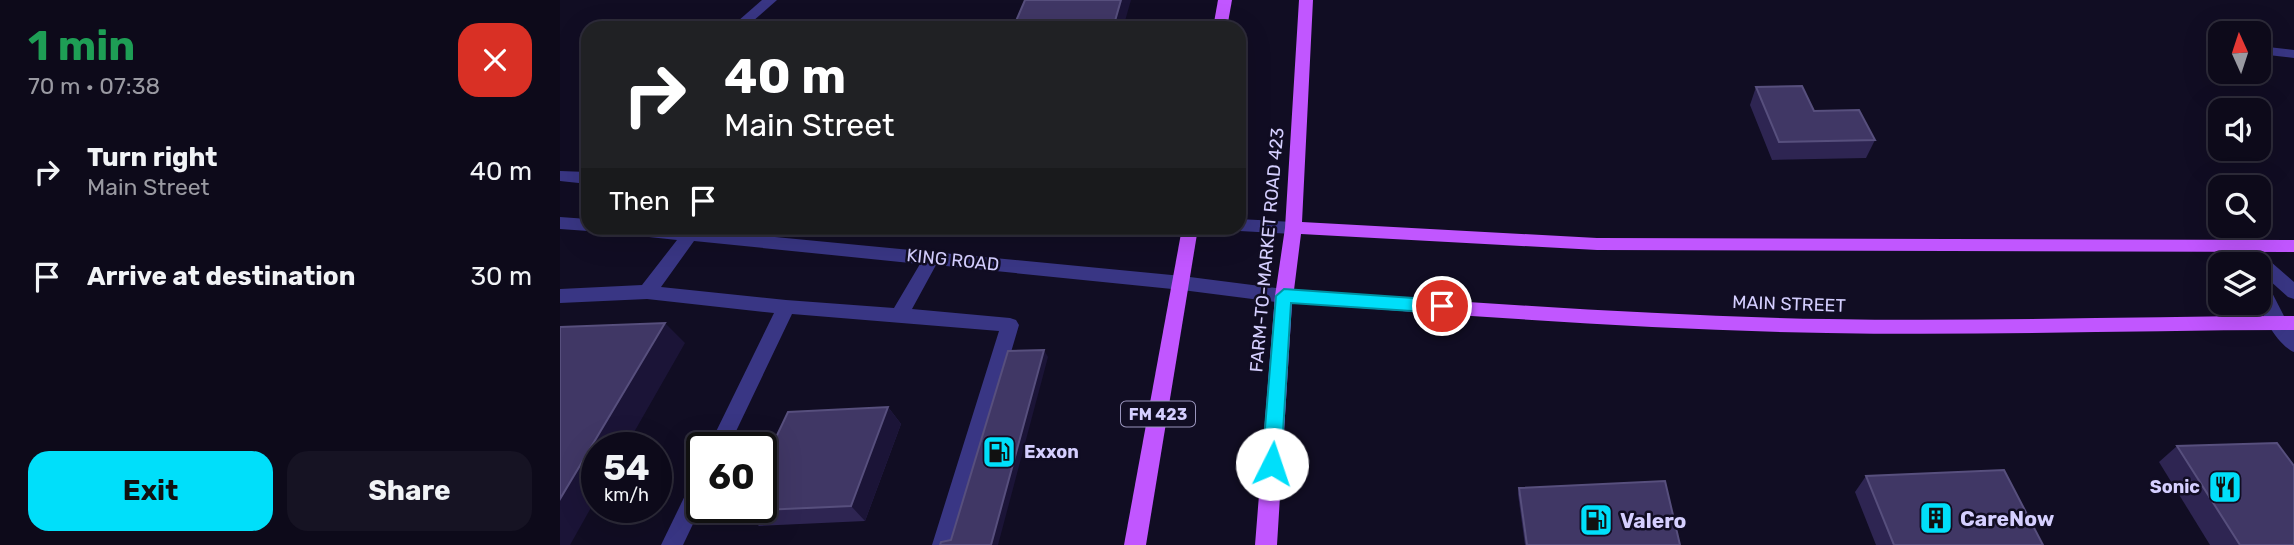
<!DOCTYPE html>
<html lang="en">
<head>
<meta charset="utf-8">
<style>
	body { margin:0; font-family:Rubik,sans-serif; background:#161323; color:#f1f3f6; height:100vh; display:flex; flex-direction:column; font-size:26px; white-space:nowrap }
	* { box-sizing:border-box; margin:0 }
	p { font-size:23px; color:#9a9aa2 }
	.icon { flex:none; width:38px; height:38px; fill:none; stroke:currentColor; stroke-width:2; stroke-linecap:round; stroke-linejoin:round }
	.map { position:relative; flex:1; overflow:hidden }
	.drawer { display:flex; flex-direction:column; background:#0d0a1a; width:560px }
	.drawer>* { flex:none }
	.hud { position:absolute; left:21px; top:21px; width:665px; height:214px; border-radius:21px; box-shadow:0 7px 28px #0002,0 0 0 2px #2d2b39; background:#202124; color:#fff; overflow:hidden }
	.needle { width:46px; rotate:357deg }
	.tools { position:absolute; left:1648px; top:21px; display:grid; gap:14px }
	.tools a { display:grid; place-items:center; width:63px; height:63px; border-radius:14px; background:#0d0a1a; box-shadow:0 7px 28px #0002,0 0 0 2px #2d2b39; font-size:35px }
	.speed { position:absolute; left:21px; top:432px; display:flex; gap:14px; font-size:35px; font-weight:700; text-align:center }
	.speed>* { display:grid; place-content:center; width:91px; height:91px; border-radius:50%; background:#0d0a1a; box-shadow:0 7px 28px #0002,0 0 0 2px #2d2b39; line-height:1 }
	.speed small { font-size:18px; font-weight:400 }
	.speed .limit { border:4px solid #111; border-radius:10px; background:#fff; color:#111 }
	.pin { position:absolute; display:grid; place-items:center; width:60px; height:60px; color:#fff; margin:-30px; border:4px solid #fff; border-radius:50%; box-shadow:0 2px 7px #0007 }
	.me { position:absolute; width:77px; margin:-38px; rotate:4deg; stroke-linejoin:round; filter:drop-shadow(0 0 5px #0008) }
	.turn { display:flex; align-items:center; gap:24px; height:147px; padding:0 28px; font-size:32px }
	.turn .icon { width:91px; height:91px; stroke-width:2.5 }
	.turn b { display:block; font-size:49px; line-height:60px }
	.then { display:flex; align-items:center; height:66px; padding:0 28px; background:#0003; gap:14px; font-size:26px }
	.round { display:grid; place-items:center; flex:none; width:74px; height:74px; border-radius:21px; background:#161323 }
	.head { display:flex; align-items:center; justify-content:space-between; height:119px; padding:0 28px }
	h1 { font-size:42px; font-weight:700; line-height:52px; color:#1e9e55 }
	.cta { display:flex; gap:14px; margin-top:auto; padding:14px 28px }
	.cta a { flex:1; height:80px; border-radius:21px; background:#00dffa; color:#111; font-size:28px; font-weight:700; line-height:80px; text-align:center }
	.cta a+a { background:#161323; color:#f1f3f6 }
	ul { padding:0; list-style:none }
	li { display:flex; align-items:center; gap:21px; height:105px; padding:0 28px }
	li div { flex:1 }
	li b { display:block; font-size:26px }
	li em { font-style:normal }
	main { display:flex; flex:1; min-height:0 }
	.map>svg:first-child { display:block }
</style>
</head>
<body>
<main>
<section class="drawer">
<div class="head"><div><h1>1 min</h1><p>70 m · 07:38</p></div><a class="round" style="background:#d93025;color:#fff"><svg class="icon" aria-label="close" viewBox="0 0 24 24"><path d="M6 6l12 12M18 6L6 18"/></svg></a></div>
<ul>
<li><svg class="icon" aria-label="right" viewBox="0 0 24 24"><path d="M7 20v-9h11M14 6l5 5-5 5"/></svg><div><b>Turn right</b><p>Main Street</p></div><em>40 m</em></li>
<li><svg class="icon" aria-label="arrive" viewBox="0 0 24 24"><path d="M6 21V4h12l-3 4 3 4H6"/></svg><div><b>Arrive at destination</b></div><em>30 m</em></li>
</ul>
<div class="cta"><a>Exit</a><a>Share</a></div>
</section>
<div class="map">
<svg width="1734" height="545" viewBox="0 0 1734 545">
	<rect width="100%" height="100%" fill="#110d23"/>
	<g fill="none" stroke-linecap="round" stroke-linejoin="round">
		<g fill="#393684" fill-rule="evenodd">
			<polygon points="202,0 217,0 185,28 170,28"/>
			<polygon points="1699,46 1734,50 1734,58 1699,54"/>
			<polygon points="0,171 28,172 28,184 0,181"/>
			<polygon points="0,217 28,219 28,228 35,228 28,231 0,229"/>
			<polygon points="679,219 733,222 741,228 733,234 679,231 672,228 679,228"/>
			<path d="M53 228H143L142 230 622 276 724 289 730 291 733 296 730 301 724 303 622 290 376 265 352 309 450 318 456 320 459 325 394 545H372L439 331 232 314 168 448H148L214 313 87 299 0 303V289L82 285 117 240 61 234ZM134 241 360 264 334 308 226 300 101 287Z"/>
			<polygon points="1682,240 1688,242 1734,282 1734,299 1728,297 1699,271 1699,264 1691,264 1673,246"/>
			<path d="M1699 277 1705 279 1725 318 1734 330V352C1719 346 1701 316 1699 301 1698 293 1699 285 1699 277Z"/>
			<polygon points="142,473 142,505 123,545 101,545 135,475"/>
		</g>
		<g fill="#c156ff" fill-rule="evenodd">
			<polygon points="658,0 672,0 667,28 653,28"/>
			<path d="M739 0H753L742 222 1037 238 1734 240V252L1037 250 741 234 734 290C912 302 1090 316 1268 319 1423 322 1579 316 1734 316V330C1578 330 1423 336 1267 333 1089 330 911 316 732 303L717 545H695L715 296 725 228Z"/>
			<polygon points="622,228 638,228 586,545 564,545"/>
		</g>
	</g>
	<g fill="#2e2552">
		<polygon points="1196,87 1254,111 1315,140 1306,158 1212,160 1190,105"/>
		<polygon points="328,407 341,424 305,521 199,526 182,511"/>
		<polygon points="1617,446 1734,545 1650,545 1599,462"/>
		<polygon points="1306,476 1483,545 1316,545 1295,492"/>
		<polygon points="959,488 1120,545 965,545 958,494"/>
	</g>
	<g fill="#1b1437">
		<polygon points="561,0 571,0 563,28 553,28"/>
		<polygon points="105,323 125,343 65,448 37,448 37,497 10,545 0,545 0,499"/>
		<polygon points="484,350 488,357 438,545 431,545"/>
		<polygon points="328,407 341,424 305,521 291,506"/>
	</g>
	<g fill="#403765" stroke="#574f7d" stroke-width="2">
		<polygon points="465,0 561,0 553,28 453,28"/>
		<polygon points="1242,86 1254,111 1299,110 1315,140 1219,142 1196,87"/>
		<polygon points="105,323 0,499 0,327"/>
		<polygon points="484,350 431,545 380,545 381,542 391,540 448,351"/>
		<polygon points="328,407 291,506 182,511 184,508 201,508 201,469 228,412"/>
		<polygon points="1717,443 1734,466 1734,545 1680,545 1617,446"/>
		<polygon points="1444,470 1483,545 1334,545 1306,476"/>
		<polygon points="1105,481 1120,545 967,545 959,488"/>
	</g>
	<polygon fill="#00dffa" stroke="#0091a2" stroke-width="2" points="724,289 882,300 890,306 882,313 731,303 721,464 718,470 712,472 705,470 702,464 716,296"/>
	<defs>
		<symbol id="fuel-square" viewBox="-11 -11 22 22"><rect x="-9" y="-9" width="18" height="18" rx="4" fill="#00dffa" stroke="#110d23"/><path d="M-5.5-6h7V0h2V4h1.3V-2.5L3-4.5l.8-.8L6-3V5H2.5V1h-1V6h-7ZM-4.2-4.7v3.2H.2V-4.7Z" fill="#111"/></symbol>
		<symbol id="restaurant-square" viewBox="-11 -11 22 22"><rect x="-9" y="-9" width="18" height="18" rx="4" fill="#00dffa" stroke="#110d23"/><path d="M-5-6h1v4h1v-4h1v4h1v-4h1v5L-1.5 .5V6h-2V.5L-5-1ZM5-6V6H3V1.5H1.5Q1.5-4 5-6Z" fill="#111"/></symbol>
		<symbol id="building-square" viewBox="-11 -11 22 22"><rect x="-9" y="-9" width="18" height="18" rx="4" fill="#00dffa" stroke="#110d23"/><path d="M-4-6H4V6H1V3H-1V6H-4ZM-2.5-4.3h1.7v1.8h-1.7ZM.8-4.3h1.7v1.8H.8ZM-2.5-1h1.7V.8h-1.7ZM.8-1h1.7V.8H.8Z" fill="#111"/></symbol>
	</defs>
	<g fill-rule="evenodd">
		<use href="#fuel-square" x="420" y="433" width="38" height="38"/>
		<use href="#restaurant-square" x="1646" y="468" width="38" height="38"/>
		<use href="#building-square" x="1357" y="499" width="38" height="38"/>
		<use href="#fuel-square" x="1017" y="501" width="38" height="38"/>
	</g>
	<g text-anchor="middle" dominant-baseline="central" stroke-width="5" stroke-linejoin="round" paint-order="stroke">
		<rect fill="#110d23" stroke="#9a95bd" stroke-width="2" x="561" y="401.5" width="74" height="25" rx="5"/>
		<g font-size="16" font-weight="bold" fill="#d5cfff">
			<text x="598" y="414">FM 423</text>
		</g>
		<g font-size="18" fill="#d5cfff" stroke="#110d23">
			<text transform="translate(707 250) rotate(-85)">FARM-TO-MARKET ROAD 423</text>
			<text transform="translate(393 260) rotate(6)">KING ROAD</text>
			<text transform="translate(1229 304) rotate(2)">MAIN STREET</text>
		</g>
		<g font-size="18" font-weight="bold" fill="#d5cfff" stroke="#110d23" text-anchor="start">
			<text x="464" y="452">Exxon</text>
			<text x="1640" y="487" text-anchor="end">Sonic</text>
		</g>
		<g font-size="21" font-weight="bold" fill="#d5cfff" stroke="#110d23" text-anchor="start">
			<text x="1400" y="518">CareNow</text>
			<text x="1060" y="520">Valero</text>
		</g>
	</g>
</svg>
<div class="tools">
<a><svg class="needle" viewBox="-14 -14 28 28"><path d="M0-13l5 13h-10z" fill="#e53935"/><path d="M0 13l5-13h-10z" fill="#9a9aa2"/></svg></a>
<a><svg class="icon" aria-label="sound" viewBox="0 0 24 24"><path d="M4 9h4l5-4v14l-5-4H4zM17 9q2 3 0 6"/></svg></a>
<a><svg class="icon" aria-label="search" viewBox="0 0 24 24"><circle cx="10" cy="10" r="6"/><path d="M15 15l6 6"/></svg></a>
<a><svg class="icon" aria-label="layers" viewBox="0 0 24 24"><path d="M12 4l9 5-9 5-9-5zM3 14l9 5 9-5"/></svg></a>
</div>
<div class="speed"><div>54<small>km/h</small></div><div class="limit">60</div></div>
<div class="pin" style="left:882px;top:306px;background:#d93025"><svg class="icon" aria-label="arrive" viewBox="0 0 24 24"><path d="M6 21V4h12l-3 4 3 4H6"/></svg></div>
<svg class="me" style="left:712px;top:464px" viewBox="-20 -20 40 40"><circle r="19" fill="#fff"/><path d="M0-13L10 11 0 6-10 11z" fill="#00dffa"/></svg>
<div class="hud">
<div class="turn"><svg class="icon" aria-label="right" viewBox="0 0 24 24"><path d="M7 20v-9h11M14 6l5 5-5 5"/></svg><div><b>40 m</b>Main Street</div></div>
<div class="then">Then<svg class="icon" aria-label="arrive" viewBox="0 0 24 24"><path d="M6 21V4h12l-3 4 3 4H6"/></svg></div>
</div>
</div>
</main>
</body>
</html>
